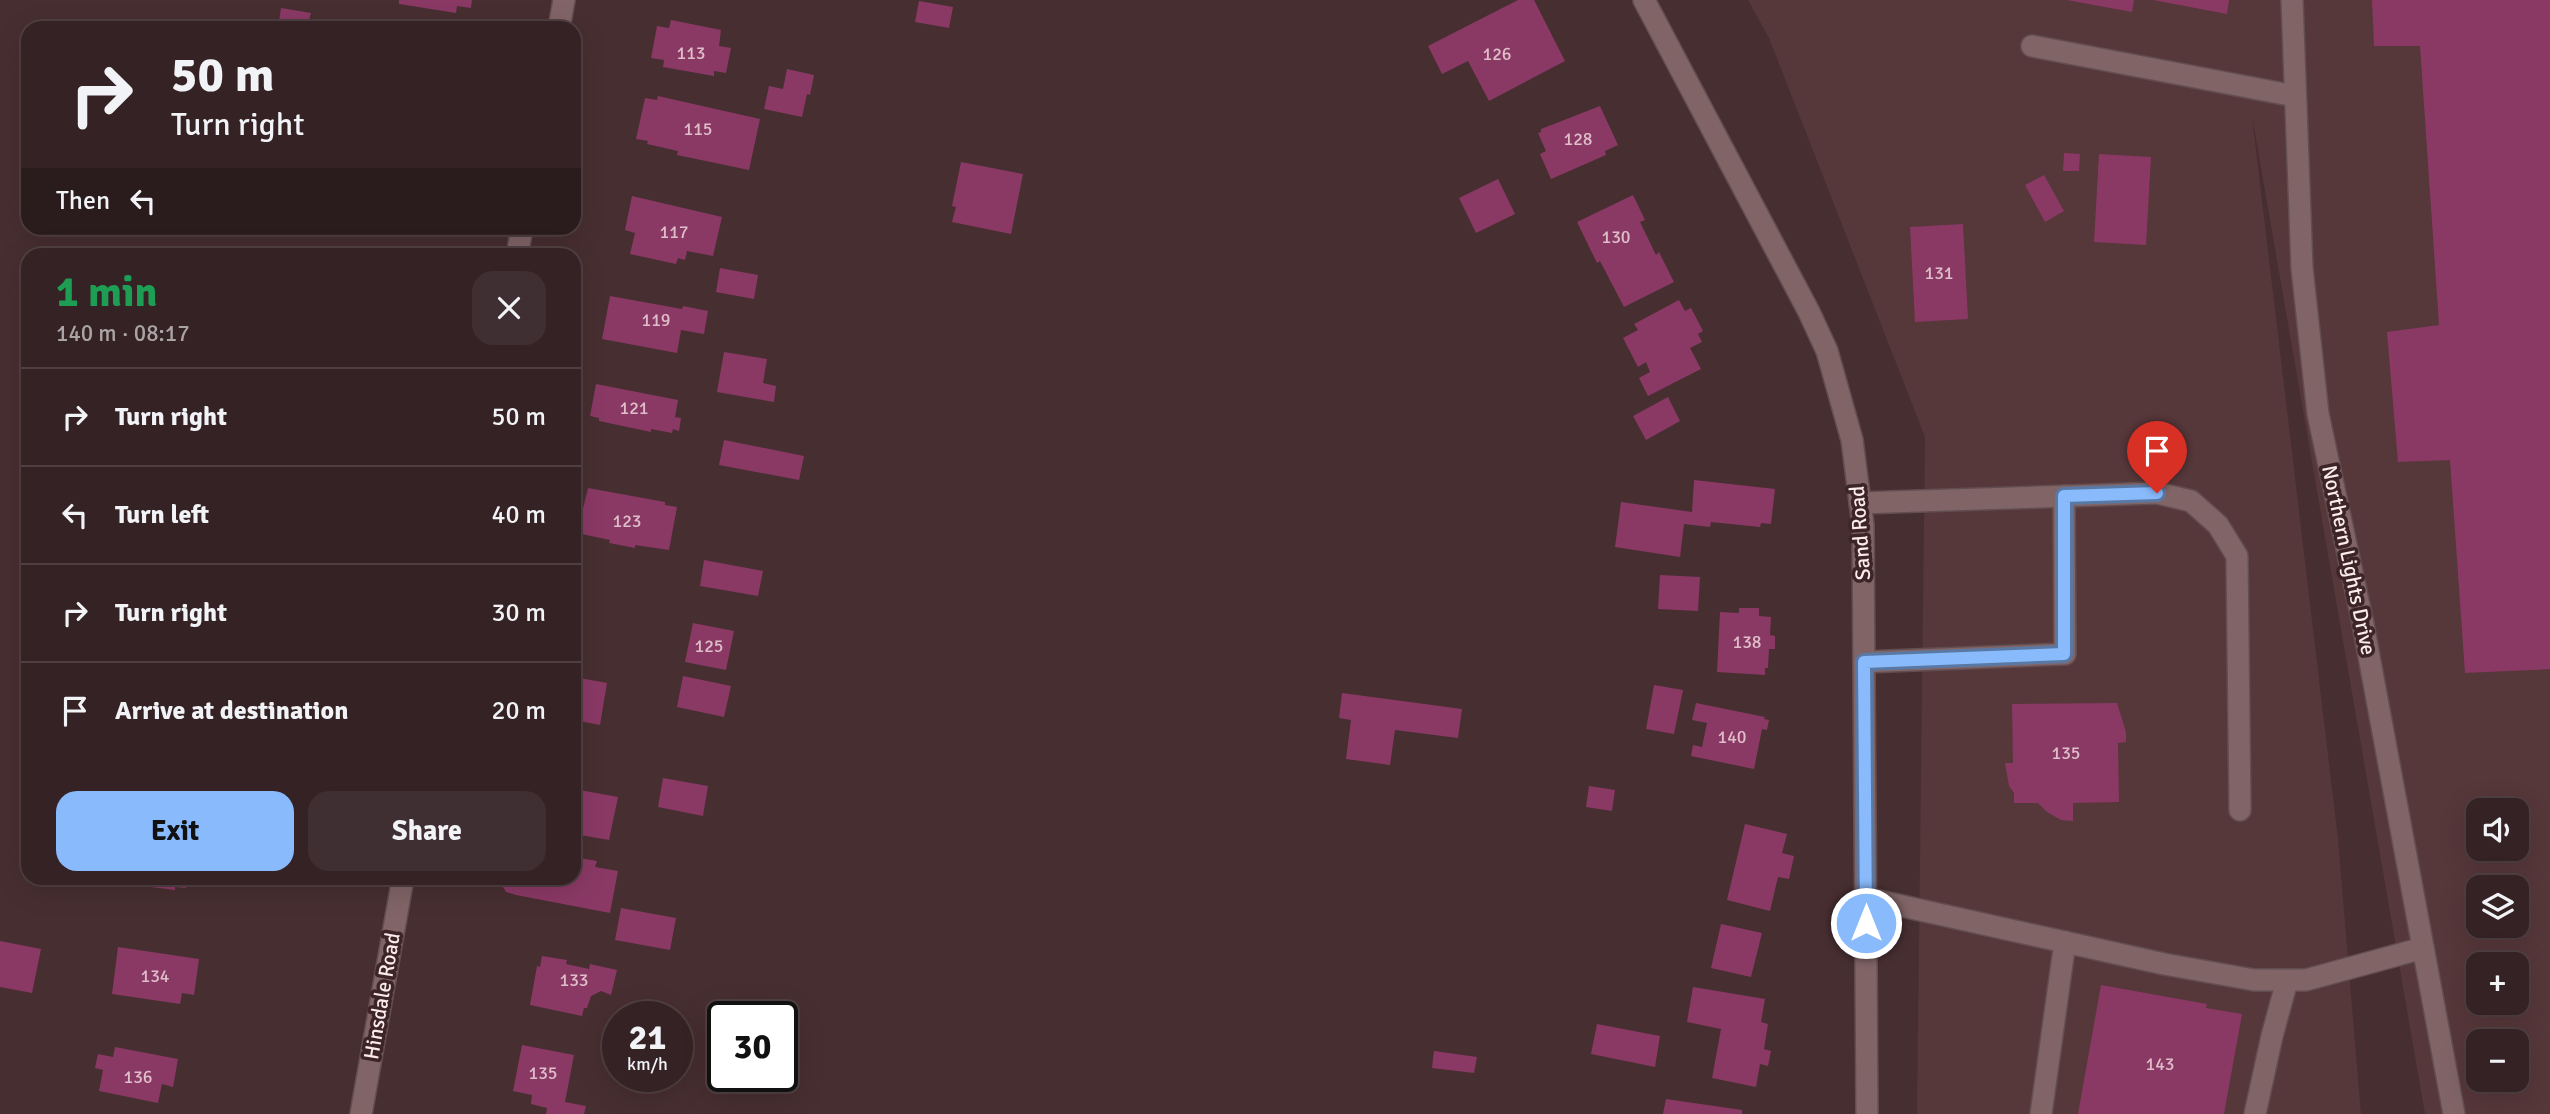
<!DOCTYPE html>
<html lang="en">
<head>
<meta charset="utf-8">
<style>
	body { margin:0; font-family:Signika,sans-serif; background:#402f32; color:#f1f3f6; height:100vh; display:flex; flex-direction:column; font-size:26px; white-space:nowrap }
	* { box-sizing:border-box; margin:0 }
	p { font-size:23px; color:#aaa4a7 }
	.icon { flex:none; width:38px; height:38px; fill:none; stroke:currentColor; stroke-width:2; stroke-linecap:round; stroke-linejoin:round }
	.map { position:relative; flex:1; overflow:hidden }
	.details { position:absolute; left:21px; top:248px; width:560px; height:637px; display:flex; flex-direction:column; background:#352225; border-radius:21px; box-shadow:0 7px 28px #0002,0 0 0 2px #4f3f42 }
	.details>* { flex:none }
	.top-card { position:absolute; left:21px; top:21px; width:560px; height:214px; border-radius:21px; box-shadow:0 7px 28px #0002,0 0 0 2px #4f3f42; background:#352225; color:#f1f3f6; overflow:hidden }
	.tools { position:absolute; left:2466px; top:798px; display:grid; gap:14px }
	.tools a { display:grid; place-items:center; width:63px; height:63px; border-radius:14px; background:#352225; box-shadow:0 7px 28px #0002,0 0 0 2px #4f3f42; font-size:35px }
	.speed { position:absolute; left:602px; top:1001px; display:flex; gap:14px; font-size:35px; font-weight:700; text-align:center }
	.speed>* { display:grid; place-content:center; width:91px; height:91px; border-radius:50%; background:#352225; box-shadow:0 7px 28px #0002,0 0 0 2px #4f3f42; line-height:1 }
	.speed small { font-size:18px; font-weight:400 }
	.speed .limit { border:4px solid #111; border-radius:10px; background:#fff; color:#111 }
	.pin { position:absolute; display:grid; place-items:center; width:60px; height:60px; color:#fff; margin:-72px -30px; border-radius:50% 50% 50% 0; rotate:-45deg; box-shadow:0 0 7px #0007 }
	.pin .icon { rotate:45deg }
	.me { position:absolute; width:77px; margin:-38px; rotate:0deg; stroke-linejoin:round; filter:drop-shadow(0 0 5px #0008) }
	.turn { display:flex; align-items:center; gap:24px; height:147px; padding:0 35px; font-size:32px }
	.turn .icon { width:91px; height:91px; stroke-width:2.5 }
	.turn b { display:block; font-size:49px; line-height:60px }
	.then { display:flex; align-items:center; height:66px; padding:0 35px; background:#0003; gap:14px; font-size:26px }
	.round { display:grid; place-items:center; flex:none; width:74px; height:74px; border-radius:21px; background:#402f32 }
	.head { display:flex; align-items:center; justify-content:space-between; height:119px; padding:0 35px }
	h1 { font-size:42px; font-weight:700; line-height:52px; color:#1e9e55 }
	.primary-button { display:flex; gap:14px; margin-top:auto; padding:14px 35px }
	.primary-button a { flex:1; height:80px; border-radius:21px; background:#89bafc; color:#111; font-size:28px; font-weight:700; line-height:80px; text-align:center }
	.primary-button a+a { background:#402f32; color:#f1f3f6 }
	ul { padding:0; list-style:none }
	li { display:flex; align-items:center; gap:21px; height:98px; padding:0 35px; border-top:2px solid #4f3f42 }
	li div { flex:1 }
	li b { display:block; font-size:26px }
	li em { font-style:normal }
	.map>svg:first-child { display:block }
</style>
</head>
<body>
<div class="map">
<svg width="2550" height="1114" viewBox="0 0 2550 1114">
	<rect width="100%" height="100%" fill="#472e31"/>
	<path fill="#56373a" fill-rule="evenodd" d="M1748 0H2550V1114H2425L2252 116 2338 839 2361 1114H1917L1925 437 1769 38ZM2478 810H2516V849H2478ZM2478 887H2516V926H2478ZM2478 964H2516V1003H2478ZM2478 1041H2516V1080H2478Z"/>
	<g fill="#8a3965">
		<polygon points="399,0 472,0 471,8 457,6 456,13 399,4"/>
		<polygon points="1518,0 1534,0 1565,61 1489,101 1468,61 1442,74 1428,46"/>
		<polygon points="2067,0 2134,0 2132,12"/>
		<polygon points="2153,0 2229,0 2227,14"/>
		<polygon points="2372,0 2550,0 2550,669 2465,673 2450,460 2398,462 2387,332 2439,325 2420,46 2374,46"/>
		<polygon points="919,1 953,7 949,28 915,22"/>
		<polygon points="281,8 311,13 309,20 328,23 327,28 278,28"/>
		<polygon points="671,20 721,30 719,46 731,48 726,73 714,71 714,76 663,67 664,60 651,58 657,26 669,28"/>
		<polygon points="787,69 814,75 810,95 807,94 802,117 764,109 769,86 783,89"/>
		<polygon points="658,96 760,119 749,170 677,155 678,151 647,144 648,141 636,139 645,98 657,100"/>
		<polygon points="1600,106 1618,145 1605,151 1606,155 1551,179 1540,154 1546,151 1538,133 1541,132 1541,129"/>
		<polygon points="2064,153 2080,154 2079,171 2063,171"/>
		<polygon points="2099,154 2151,157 2146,245 2094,242"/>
		<polygon points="961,162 1023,174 1011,234 952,222 956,207 952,206"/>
		<polygon points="2044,175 2064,211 2045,222 2025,185"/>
		<polygon points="1498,179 1515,214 1476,233 1459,198"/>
		<polygon points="1633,195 1645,220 1640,222 1656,255 1659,252 1674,282 1624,307 1600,261 1597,263 1577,222"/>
		<polygon points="632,196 722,217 713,256 687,251 685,260 678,258 676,264 630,254 635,233 625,230"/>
		<polygon points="1963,224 1968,319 1915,322 1910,227"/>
		<polygon points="720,268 758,275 754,299 716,292"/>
		<polygon points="610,296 682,309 683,306 708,311 704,334 681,330 677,353 602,339"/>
		<polygon points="1679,300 1685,311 1691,308 1703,331 1698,334 1702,342 1690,348 1701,369 1648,396 1639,378 1650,372 1646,362 1638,367 1623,338 1638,330 1634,324"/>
		<polygon points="724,352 767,359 763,383 776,386 774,402 717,392"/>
		<polygon points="596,384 678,400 675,417 681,418 679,431 673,429 672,433 651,429 651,432 599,421 599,418 590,416"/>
		<polygon points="1668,397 1680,421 1646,440 1633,416"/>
		<polygon points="724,440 804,456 799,480 719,465"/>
		<polygon points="1694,480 1775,489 1771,524 1761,523 1760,527 1711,522 1710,527 1684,524 1680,557 1615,547 1621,502 1692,512"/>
		<polygon points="588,488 665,502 665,505 677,507 669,550 635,545 635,548 609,543 610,540 577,533"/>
		<polygon points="704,560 763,571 758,596 700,586"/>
		<polygon points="1660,575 1700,577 1698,611 1658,609"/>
		<polygon points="1739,608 1759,608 1759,616 1771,617 1770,635 1775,636 1775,649 1769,649 1768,668 1765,668 1765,675 1717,672 1720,612 1739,613"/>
		<polygon points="693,623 734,631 726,670 685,662"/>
		<polygon points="683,676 731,686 724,717 677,707"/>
		<polygon points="574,677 607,683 600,725 574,720"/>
		<polygon points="1654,685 1683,690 1674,734 1646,729"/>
		<polygon points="1342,693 1462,709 1458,738 1395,730 1390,765 1346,759 1351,720 1339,718"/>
		<polygon points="1696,703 1765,717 1764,719 1769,720 1767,730 1762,729 1754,769 1691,756 1693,745 1702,747 1707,723 1692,720"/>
		<polygon points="2117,703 2126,732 2126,742 2118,743 2119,802 2073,803 2073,821 2061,820 2047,812 2038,803 2014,803 2014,793 2009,786 2005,763 2013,763 2012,704"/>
		<polygon points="663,778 708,786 703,816 658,807"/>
		<polygon points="1589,786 1615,790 1612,811 1586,807"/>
		<polygon points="574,789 618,797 609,840 574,834"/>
		<polygon points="1745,824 1787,834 1782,853 1794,856 1789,879 1778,877 1770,911 1727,900"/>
		<polygon points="574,857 597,861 595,867 618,871 610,913 516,895 506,892 503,887 504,878 574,878"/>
		<polygon points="152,878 187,878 186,888 175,887 175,890 151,887"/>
		<polygon points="194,878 231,878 231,884 193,880"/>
		<polygon points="621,908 676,918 670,950 615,940"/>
		<polygon points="1721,924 1762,933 1751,977 1711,968"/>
		<polygon points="0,941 41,949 32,993 0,987"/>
		<polygon points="118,947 199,959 194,995 182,993 180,1004 112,994"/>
		<polygon points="542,956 567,960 566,964 589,969 590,964 617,970 611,995 601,991 591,996 587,1008 584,1008 582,1016 530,1005 537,966 540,967"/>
		<polygon points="2101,985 2207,1004 2206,1008 2242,1014 2224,1114 2078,1114"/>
		<polygon points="1693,987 1765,999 1761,1022 1768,1024 1764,1049 1771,1051 1768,1066 1760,1064 1756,1087 1712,1078 1721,1029 1687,1022"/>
		<polygon points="1597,1024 1660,1036 1655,1067 1591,1054"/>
		<polygon points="522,1045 574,1055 565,1102 586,1106 584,1114 546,1114 547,1108 531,1104 532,1095 513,1091"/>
		<polygon points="115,1047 178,1059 173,1087 162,1084 158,1103 99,1091 103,1070 95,1068 98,1054 113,1057"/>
		<polygon points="1434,1051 1477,1057 1474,1073 1432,1068"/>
		<polygon points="1666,1099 1742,1110 1742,1114 1663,1114"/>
	</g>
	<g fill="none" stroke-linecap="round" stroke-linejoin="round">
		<defs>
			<g id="lane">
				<polyline points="2032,46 2295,96"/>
				<polyline points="1860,503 2157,493 2191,501 2218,525 2237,556 2240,810"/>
				<polyline points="1864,662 2065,654 2064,496"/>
				<polyline points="1866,898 2164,964 2254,980 2306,980 2423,948"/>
				<polyline points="2041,1114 2065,942"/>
				<polyline points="2255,1114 2272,1036 2287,981"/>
			</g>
			<g id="street">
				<polyline points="1644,0 1809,312 1827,351 1852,440 1863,525 1867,1114"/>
				<polyline points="2292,0 2302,268 2318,414 2363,624 2454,1114"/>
				<polyline points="559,28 564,0"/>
				<polyline points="517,256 522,228"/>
				<polyline points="361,1114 403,878"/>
			</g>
		</defs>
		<use href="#lane" stroke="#624d50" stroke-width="24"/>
		<use href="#street" stroke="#624d50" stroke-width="24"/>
		<use href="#lane" stroke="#806466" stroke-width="21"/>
		<use href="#street" stroke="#806466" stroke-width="21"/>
	</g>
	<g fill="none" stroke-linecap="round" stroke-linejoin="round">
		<defs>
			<polyline id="route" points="1866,923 1864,662 2064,654 2064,496 2157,493"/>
		</defs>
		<use href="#route" stroke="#5979a4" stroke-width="18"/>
		<use href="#route" stroke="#89bafc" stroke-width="12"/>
	</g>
	<g text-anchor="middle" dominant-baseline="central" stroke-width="7" stroke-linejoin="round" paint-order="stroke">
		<g font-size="18" fill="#dfbeca">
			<text x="691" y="53">113</text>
			<text x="1497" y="54">126</text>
			<text x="698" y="129">115</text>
			<text x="1578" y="139">128</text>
			<text x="674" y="232">117</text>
			<text x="1616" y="237">130</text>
			<text x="1939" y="273">131</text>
			<text x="656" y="320">119</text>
			<text x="634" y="408">121</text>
			<text x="627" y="521">123</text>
			<text x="1747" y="642">138</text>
			<text x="709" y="646">125</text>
			<text x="1732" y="737">140</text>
			<text x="2066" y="753">135</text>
			<text x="155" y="976">134</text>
			<text x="574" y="980">133</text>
			<text x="2160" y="1064">143</text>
			<text x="543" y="1073">135</text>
			<text x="138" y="1077">136</text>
		</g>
		<g font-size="21" fill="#fbebec" stroke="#3c2427">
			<text transform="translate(1860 533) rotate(-94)">Sand Road</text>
			<text transform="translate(2349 560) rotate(78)">Northern Lights Drive</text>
			<text transform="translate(382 996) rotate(-80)">Hinsdale Road</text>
		</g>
	</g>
</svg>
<div class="tools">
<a><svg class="icon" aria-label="sound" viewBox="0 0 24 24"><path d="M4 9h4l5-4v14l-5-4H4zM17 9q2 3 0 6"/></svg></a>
<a><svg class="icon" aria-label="layers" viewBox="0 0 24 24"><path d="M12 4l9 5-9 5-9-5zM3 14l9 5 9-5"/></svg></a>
<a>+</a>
<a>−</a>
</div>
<div class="speed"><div>21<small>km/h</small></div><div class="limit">30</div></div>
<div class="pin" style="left:2157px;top:493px;background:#d93025"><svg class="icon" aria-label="arrive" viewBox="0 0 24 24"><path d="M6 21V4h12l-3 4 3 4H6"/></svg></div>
<svg class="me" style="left:1866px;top:923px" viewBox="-20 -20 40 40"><circle r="17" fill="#89bafc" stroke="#fff" stroke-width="3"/><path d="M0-11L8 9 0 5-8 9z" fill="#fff"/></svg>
<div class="top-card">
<div class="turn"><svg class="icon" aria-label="right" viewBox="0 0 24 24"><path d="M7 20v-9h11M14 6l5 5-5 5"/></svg><div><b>50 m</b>Turn right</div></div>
<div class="then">Then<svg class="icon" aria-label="left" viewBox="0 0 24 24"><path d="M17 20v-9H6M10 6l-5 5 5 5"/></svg></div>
</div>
<section class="details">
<div class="head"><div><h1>1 min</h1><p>140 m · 08:17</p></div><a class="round"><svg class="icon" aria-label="close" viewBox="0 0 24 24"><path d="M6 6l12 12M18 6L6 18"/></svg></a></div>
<ul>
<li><svg class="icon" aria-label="right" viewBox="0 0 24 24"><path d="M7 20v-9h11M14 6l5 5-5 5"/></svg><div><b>Turn right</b></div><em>50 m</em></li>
<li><svg class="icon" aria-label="left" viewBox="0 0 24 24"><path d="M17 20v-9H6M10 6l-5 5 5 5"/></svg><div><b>Turn left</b></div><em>40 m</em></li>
<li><svg class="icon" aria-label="right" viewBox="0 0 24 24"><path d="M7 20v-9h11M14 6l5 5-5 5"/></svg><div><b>Turn right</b></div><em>30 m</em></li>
<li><svg class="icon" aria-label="arrive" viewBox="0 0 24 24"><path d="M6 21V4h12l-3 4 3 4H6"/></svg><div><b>Arrive at destination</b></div><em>20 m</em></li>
</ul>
<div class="primary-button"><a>Exit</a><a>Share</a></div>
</section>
</div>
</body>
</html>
